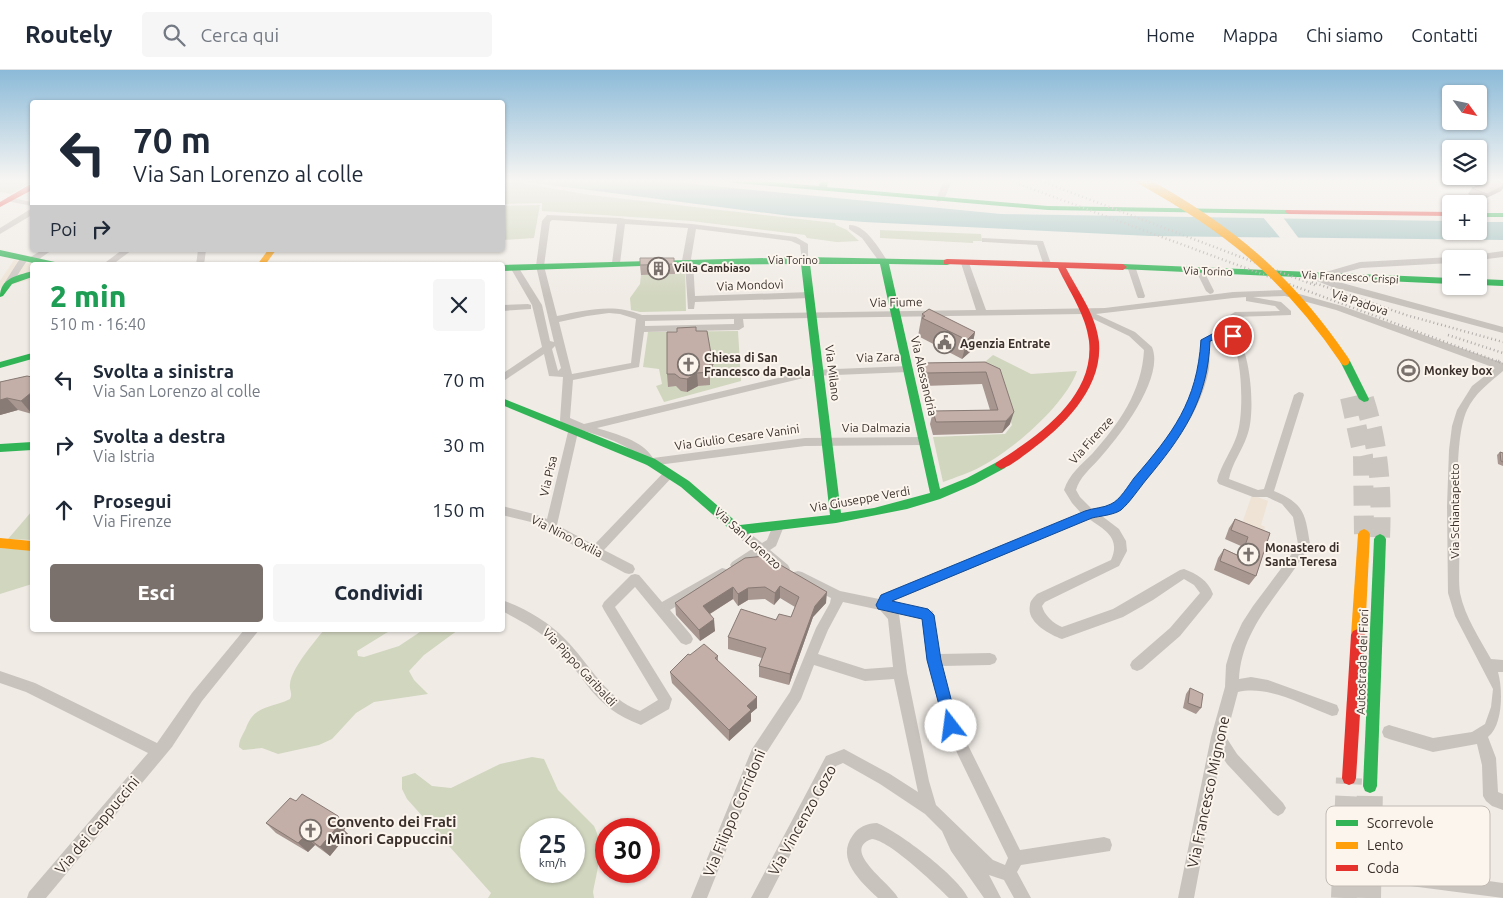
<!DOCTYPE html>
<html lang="it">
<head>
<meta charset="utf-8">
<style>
	body { margin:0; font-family:Ubuntu,sans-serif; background:#f6f6f7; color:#1f2937; height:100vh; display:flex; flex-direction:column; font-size:19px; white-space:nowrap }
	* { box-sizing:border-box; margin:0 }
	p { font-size:16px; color:#747a83 }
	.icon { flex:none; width:28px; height:28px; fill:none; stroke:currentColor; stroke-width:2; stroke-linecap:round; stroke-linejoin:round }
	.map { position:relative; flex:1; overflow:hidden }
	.details { position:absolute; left:30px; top:192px; width:475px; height:370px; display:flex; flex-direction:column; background:#fff; border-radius:5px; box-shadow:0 1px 4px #0004 }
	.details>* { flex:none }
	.hud { position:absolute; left:30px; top:30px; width:475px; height:152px; border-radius:5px; box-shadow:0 1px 4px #0004; background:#fff; color:#1f2937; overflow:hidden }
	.needle { width:32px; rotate:123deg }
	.fabs { position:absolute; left:1442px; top:15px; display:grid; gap:10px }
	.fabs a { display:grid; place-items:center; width:45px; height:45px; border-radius:5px; background:#fff; box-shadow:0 1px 4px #0004; font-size:25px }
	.speed { position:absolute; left:520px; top:748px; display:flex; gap:10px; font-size:25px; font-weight:700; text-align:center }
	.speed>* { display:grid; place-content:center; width:65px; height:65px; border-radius:50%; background:#fff; box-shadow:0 1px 4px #0004; line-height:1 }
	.speed small { font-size:12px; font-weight:400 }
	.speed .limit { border:8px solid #d22; background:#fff; color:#111 }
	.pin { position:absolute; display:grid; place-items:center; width:42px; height:42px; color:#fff; margin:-21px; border:2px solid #fff; border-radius:50%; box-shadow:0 1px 5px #0007 }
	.me { position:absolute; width:55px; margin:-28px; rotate:345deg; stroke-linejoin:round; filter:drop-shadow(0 0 4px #0008) }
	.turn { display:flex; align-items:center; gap:18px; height:105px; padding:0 20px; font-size:22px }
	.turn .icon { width:65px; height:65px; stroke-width:2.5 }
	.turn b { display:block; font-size:35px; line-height:42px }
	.then { display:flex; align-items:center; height:48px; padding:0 20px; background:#0003; gap:10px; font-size:19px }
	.round { display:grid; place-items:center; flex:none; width:52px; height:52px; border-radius:5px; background:#f6f6f7 }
	.headline { display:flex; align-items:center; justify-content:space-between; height:85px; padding:0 20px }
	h1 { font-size:30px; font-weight:800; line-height:38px; color:#1e9e55 }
	.button { display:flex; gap:10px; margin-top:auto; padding:10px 20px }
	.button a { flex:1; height:58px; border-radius:5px; background:#7a716c; color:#fff; font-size:20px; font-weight:800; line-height:58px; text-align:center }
	.button a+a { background:#f6f6f7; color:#1f2937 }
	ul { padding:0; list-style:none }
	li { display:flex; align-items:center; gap:15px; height:65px; padding:0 20px }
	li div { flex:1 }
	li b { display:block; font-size:19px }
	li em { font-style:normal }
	header { display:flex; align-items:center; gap:30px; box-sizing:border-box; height:70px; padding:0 25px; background:#fff; border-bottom:1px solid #e0e1e3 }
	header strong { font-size:24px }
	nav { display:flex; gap:28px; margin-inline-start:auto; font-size:18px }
	.search { width:350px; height:45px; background:#f6f6f7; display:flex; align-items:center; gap:12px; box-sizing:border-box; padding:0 18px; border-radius:5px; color:#747a83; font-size:19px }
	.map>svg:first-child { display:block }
</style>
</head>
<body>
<header>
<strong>Routely</strong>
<div class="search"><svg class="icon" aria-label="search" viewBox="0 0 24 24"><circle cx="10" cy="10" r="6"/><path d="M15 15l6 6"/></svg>Cerca qui</div>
<nav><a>Home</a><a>Mappa</a><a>Chi siamo</a><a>Contatti</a></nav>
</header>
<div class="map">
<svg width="1503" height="828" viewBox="0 0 1503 828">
	<rect width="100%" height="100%" fill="#f0ebe5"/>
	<g fill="#d1d6bf" fill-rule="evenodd">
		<polygon points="0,110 32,110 32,112 11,124 0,122"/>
		<polygon points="503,110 590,125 835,153 836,155 847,160 859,171 837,172 807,168 805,165 691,151 542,141 542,133 503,134"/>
		<polygon points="540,135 534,168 503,170 503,136"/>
		<polygon points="880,160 981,164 982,171 973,171 973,173 880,168"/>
		<polygon points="676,194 685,194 686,241 640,242 631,240 630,228 640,214 641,205 676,204"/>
		<polygon points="738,261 741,311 664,332 656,316 662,314 659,299 643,297 648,262"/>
		<path d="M993 285 1031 304 1077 301C1065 335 1014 379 982 396 970 403 956 407 943 412L933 367 1005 364 1012 355 996 307 979 297Z"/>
		<polygon points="32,441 32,470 8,469"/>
		<polygon points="0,478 32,480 32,514 0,524"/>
		<path d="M324 560H391L357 581 358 586 364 587 399 576 423 560H458L424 585 409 601 414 610 428 624 374 632 356 643 332 669 319 675 278 684 262 678 243 680 239 677C239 669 243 665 246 658 255 634 270 639 290 629 293 623 289 620 290 614 291 599 315 571 324 560Z"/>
		<path d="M532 687 544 689 558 720 594 756C605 778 597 799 593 822L594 828H488L491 823 407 729 402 719V707L415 703 432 716 451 718 500 694ZM531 759H574V801H531Z"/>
	</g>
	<g fill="#eee3d5">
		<polygon points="14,190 40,195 32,195 32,209 0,218 0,211"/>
		<polygon points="1252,425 1268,431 1261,455 1265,457 1260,471 1239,462"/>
	</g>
	<polygon fill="#a1c2c1" points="512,110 652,110 1001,144 1451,151 1451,161 1479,161 1479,152 1503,152 1503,170 1150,166 864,152 790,146"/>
	<polygon fill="#f0ebe5" points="1262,146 1282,146 1300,170 1282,170"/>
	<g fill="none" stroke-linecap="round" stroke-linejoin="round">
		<g stroke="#ccc6c0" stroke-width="20" stroke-dasharray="20 10" stroke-linecap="butt">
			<polyline points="1350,327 1363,386 1364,464"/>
			<path d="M1364 329C1379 375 1382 421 1380 469"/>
		</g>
		<g stroke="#ccc6c0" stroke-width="26" stroke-dasharray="26 12" stroke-linecap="butt">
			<polyline points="1344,828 1349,708"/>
			<polyline points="1368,828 1370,716"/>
		</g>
		<g fill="#c9c3be" fill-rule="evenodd">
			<polygon points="944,110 952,110 944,130 937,132 936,130"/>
			<polygon points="7,127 32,132 32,136 7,131"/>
			<polygon points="29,140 32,140 32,145 0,164 0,158"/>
			<path d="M547 145 621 148 625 149 692 154 796 167 808 174V192H802L800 175 791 171 696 159 691 189 693 191 695 226 810 222 814 225 810 228 695 232 694 239H688L685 193 682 191 688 158 625 154 620 193 616 196 612 193 617 154 552 150 550 152 544 196 557 246C586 240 614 233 642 245L976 240 961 193 965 190 969 193 986 240 1105 238 1233 222 1285 220 1342 236 1503 293V301C1489 313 1475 323 1467 340 1453 371 1459 443 1459 477 1460 492 1458 509 1460 523 1465 547 1480 569 1491 589L1503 590V602H1498C1503 620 1503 655 1488 667L1496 688 1498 722 1503 724V740L1492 736 1486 731 1483 726 1482 695 1477 674 1433 682 1389 669 1384 667 1382 662 1384 657 1389 655 1433 668 1472 662 1485 654 1491 637 1493 619 1455 546 1448 523 1447 436 1449 380 1452 356 1457 340 1472 316 1495 298 1336 240 1285 226 1253 227 1281 232 1291 241V245L1232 247 1230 245 1235 242 1280 241 1275 236 1246 231V227L1233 228 1096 244 1135 262 1152 277C1165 308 1119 367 1099 389 1090 399 1080 407 1076 420L1080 427 1092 439 1113 434 1120 428C1150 387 1191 350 1199 297 1200 288 1200 279 1200 270L1214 263 1236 264C1251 283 1256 344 1247 366 1242 381 1232 393 1229 409L1258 420 1264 419 1294 325 1299 322 1303 323 1304 325 1274 421C1305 434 1305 444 1310 474 1285 521 1242 553 1239 609L1251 607 1268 610 1337 635 1339 640 1337 645 1332 646C1303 635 1269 615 1238 622L1226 667 1237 684 1283 733 1286 738 1283 743 1278 746 1273 743 1227 694 1221 685 1194 828H1178L1211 667 1225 617 1226 595 1232 575 1242 553 1253 536 1289 488 1298 474 1293 447 1282 434 1267 427H1253L1219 414 1217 411C1221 394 1232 381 1237 365 1244 345 1243 285 1230 269H1215L1210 272C1209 280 1210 290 1209 299 1199 353 1159 391 1128 434L1120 441 1102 446 1119 459 1126 471 1127 481 1119 496 1045 532 1042 536C1044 545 1054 554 1062 557L1113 539 1180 500 1184 499C1197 504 1208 510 1213 524L1211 528 1180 566 1142 599 1137 601 1132 599 1130 595 1132 591 1170 558 1200 523 1194 515 1184 509 1153 530 1123 547 1062 569C1049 564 1026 552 1030 535 1030 531 1034 527 1037 524L1111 490C1121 468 1105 460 1089 449L891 532 933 541 940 584 990 583 995 585 997 589 995 593 990 595 942 596 958 655 1020 780 1104 767 1110 769 1112 775 1110 781 1021 795 1017 802 1031 828H1014L1004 810 989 805 1001 828H984L951 781 942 761 925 744 880 714 843 693 836 696 768 828H751L826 686 844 679 890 704 918 722 894 609 865 611 814 595 801 629 763 688 707 828H691L752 679 790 622 816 558 830 533 831 528 794 510 792 506 794 502 798 501 802 502 840 521 879 529 882 524 1081 443 1072 433 1064 420C1069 404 1081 395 1092 384 1119 354 1142 321 1144 280L1129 266 1083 244 743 249 744 257 739 260 644 262 639 297 573 310 570 348 584 354 812 300 908 296 913 299 908 302 812 306 597 358C616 364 642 370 653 388L805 368 924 367 929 371 924 375 805 376 650 396 646 395C632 370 587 364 561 353L560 350 563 307 549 306 544 284 502 312V304L542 277 532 235 510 197 511 195H517L542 235 550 271 554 272 536 196 542 151ZM609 243 620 244 636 249 631 293 572 304 559 252 587 246ZM734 249V254L645 256V251ZM555 276 561 298 558 301 552 279ZM843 532 880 540 888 549 893 597 865 599 818 584 828 560ZM899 544 922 549 927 590 944 656 1008 788 1005 795 993 790 936 735 929 711 907 603Z"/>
			<path d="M849 155C866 154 880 180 888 192L887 194H881L862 168 849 159Z"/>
			<polygon points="982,168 1043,171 1051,194 1047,197 1044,196 1037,175 985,172 982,172"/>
			<polygon points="42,180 52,180 35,192 29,192 29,188"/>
			<polygon points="122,180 132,180 112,195 102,195"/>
			<polygon points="198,180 206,180 204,195 196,195"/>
			<polygon points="1503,181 1503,187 1479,190 1463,189 1467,186"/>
			<polygon points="24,186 28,189 13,212 12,214 6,214 5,212 21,187"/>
			<polygon points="1451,187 1454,189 1451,189 1451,193 1361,198 1324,208 1503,257 1503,263 1332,217 1302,205 1306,202 1318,206 1319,204 1360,192"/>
			<polygon points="1132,196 1136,199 1145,226 1144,228 1138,228 1137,226 1128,199"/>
			<polygon points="1200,198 1204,201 1214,221 1213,223 1210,224 1206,221 1196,201"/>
			<polygon points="528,234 531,235 531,239 502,241 502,235"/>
			<polygon points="573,358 578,362 557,455 594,475 665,401 669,400 675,404 604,480 633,495 635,499 633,503 629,504 625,503 531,452 502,445 502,436 534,444 547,449 568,362"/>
			<path d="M778 451 782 453 784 456 776 476 770 480 788 495 790 499 788 503C778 506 768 492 760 486 752 491 741 502 732 498L730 495 732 492 752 479 734 463 732 460 734 457H742L762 473 767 470 774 453Z"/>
			<path d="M722 498 726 499 728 503 726 507 670 540 691 565 693 569 691 573 686 575 681 573 635 517 615 537 672 629 669 639 641 655C591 636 588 609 554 575 539 560 521 551 502 541V530C525 538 549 552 565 569 590 594 605 628 640 641L658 630 604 540 602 536 604 532 631 505 635 504 639 505 662 532Z"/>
			<polygon points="244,560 259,560 202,631 172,677 46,828 27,828 29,822 148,683 26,622 0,613 0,601 35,613 157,673 192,623"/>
			<path d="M877 753C899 762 959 807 968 828H949C936 815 889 770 872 769 839 780 893 815 898 828H878C861 812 835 789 853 765 858 757 868 753 877 753Z"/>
			<polygon points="1395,798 1503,813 1503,828 1395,814 1389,812 1387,806 1389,800"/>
		</g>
		<g fill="#30b455" fill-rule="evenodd">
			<polygon points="720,110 752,110 819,116 821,110 829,110 827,117 1048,136 1289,140 1293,142 1289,144 1048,140 724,112"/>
			<rect x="1479" y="143" width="24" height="4"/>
			<polygon points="0,180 55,192 59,195 43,195 0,186"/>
			<path d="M805 187 950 190V194L947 195 889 194 940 419 967 408 997 392H1005L1007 395 1005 398 975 414 940 429 907 439 836 453 738 465 734 463 681 417 647 395 502 335V328L655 389 689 411 740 455 830 445 801 194 669 195 502 201V195ZM810 194H880L930 423 874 438 841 443Z"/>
			<polygon points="1123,194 1451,208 1451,214 1120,199 1119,197"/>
			<path d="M32 201V207L12 214 3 226 0 227C0 208 16 206 32 201Z"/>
			<polygon points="1479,209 1503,210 1503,216 1479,215"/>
			<polygon points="32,283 32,289 0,298 0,292"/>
			<polygon points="1345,288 1350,291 1369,329 1368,331 1364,332 1359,329 1340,291"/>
			<polygon points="32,372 32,380 0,382 0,374"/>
			<polygon points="1380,464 1384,466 1386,469 1377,716 1375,721 1370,723 1365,721 1363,716 1374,469 1376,466"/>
		</g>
		<g fill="#ff9f0a" fill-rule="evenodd">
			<polygon points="268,180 276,180 265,195 257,195"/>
			<polygon points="1364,459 1368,461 1370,464 1365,565 1363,569 1358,571 1353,569 1351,565 1358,464 1360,461"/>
			<polygon points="0,468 32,471 32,481 0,478"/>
		</g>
		<g fill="#e5322d" fill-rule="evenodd">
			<polygon points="29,115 32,115 32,120 0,137 0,132"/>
			<polygon points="1286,140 1451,142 1451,146 1289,144 1285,142"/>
			<path d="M947 189 1123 194 1127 197 1123 200 1066 198C1078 221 1096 245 1099 272 1103 318 1064 356 1030 381 1021 387 1012 396 1001 399L995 395 997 392C1038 366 1095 327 1089 271 1086 245 1069 221 1058 198L944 194V190Z"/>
			<polygon points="1358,559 1363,561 1365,565 1356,708 1354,713 1349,715 1344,713 1342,708 1351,565 1353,561"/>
		</g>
		<g stroke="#b1aca8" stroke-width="2.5" stroke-dasharray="1 3" stroke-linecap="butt">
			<polyline points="1008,110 1502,293"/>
			<polyline points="1041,111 1317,216"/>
			<polyline points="1312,212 1406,245 1503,272"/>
			<polyline points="1448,265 1503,283"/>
		</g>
		<polyline stroke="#b1aca8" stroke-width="3" stroke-dasharray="1 4" stroke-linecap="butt" points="1498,291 1503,293"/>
		<path stroke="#ff9f0a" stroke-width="9" d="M1141 110C1230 159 1288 207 1345 291"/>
	</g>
	<g fill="#a89690">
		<polygon points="794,110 810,110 810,112"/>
		<polygon points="1503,114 1503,118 1501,121 1482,130 1468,124 1472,118"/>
		<polygon points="674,188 675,204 641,205 640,195"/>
		<polygon points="922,244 975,262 971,281 962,289 918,266"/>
		<polygon points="696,261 713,295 713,307 710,307 710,315 698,316 687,322 681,321 676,316 668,317 667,304 677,262"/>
		<polygon points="985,292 1010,354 1002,363 933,365 930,354 933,341 990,340 982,314 924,316 921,306 923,293"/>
		<polygon points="27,306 32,344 18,340 0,345 0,312"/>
		<polygon points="1500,382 1503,383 1503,396 1498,394 1497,385"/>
		<polygon points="1235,449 1270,463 1256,506 1249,515 1214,500 1218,488 1224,479 1238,485 1241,476 1225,469 1229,458"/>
		<polygon points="745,488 826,533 813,547 789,615 759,607 759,596 762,588 728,579 728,567 776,550 791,547 795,537 780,528 774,535 765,529 748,530 738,536 733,529 710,544 715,561 700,571 676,545 675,533"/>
		<polygon points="690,585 718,586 718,591 757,638 751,643 751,651 729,671 672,613 670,602"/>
		<polygon points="1190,618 1201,638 1196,644 1183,638 1186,624"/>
		<polygon points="296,731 338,746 347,756 344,760 348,764 330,786 315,775 308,782 276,763 266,753"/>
	</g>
	<g fill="#887a75">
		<polygon points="1503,116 1503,118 1501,121 1482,130 1487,124"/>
		<polygon points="975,262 971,281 962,289 967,270"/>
		<polygon points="697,303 698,316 687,322 687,309"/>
		<polygon points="32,322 32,344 21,331"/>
		<polygon points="7,328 18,340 0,345 0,330"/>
		<polygon points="1014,342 1010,354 1002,363 1006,351"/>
		<polygon points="780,516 780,528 774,535 775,523"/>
		<polygon points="733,517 733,529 703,548 703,536"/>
		<polygon points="748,518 748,530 738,536 738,524"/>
		<polygon points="827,522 826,533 813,547 789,615 790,604 815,536"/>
		<polygon points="714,549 715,561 700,571 699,560"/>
		<polygon points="757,627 757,638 751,643 751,651 729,671 729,660 747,636"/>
		<polygon points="338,746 347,756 344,760 348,764 330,786 320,777 334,751"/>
		<polygon points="305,766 315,775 308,782 298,773"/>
	</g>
	<g fill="#c3afa7" stroke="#887a75">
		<polygon points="1496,110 1503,114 1503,116 1487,124 1472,118"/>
		<polygon points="640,188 674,188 674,194 640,195"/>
		<polygon points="929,239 975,262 967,270 922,248 925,246 922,244"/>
		<polygon points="696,257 696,261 707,261 713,295 709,295 710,302 697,303 687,309 680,308 675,304 667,304 667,262 677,262 677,258"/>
		<polygon points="985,292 1000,299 1014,342 1006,351 936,352 933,341 998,340 986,302 926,303 923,293"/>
		<polygon points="27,306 32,307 32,322 21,331 7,328 0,330 0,312"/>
		<polygon points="1500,382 1503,383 1503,392 1501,391"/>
		<polygon points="1235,449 1270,463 1256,506 1220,491 1224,479 1241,487 1248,467 1231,460"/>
		<polygon points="765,486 827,522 815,536 790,604 759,596 766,578 728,567 741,539 776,550 779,544 791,547 799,527 780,516 775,523 765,517 748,518 738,524 733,517 703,536 714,549 699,560 675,533 745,488"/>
		<polygon points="704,574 718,586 715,588 757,627 747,636 751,640 729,660 670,602 688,584 690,585"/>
		<polygon points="1190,618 1203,624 1201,638 1188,633"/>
		<polygon points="302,724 338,746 334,751 339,755 320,777 305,766 298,773 266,753 290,728 296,731"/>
	</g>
	<linearGradient id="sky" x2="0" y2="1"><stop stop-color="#8bbad8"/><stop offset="0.49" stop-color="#f8f6f3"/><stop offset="1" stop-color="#f8f6f3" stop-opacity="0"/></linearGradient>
	<rect width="1503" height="226" fill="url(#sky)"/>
	<path fill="#1a73e8" stroke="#114b97" d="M1214 263H1233L1238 266C1231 272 1219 267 1210 271 1208 330 1182 367 1146 410 1138 420 1130 432 1121 440 1114 445 1100 446 1092 448L892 531 928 539 934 545 941 590 958 656 956 661 951 663 946 661 927 590 922 549 878 539 876 535 881 525 1085 441C1093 438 1104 438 1111 434 1120 430 1128 416 1134 408 1173 363 1197 332 1201 270Z"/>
	<defs>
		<symbol id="building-ring" viewBox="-11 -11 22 22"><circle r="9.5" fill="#fbf5ee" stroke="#7a716c" stroke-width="1.5"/><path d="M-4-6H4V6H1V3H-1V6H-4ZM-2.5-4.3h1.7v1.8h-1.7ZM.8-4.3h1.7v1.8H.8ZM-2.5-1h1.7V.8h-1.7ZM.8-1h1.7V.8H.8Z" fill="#7a716c"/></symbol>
		<symbol id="civic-ring" viewBox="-11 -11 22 22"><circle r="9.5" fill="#fbf5ee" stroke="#7a716c" stroke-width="1.5"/><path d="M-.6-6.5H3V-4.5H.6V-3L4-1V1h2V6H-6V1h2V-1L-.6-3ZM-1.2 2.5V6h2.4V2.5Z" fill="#7a716c"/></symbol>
		<symbol id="church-ring" viewBox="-11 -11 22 22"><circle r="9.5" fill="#fbf5ee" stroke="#7a716c" stroke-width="1.5"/><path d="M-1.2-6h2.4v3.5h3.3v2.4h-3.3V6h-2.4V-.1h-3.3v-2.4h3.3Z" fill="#7a716c"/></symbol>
		<symbol id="stadium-ring" viewBox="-11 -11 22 22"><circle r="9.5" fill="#fbf5ee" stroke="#7a716c" stroke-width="1.5"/><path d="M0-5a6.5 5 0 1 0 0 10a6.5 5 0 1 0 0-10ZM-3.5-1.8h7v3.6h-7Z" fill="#7a716c"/></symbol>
	</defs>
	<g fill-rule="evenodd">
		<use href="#building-ring" x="646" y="186" width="25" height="25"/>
		<use href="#civic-ring" x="932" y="260" width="25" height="25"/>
		<use href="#church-ring" x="676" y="282" width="25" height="25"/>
		<use href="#stadium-ring" x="1396" y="288" width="25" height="25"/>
		<use href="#church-ring" x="1236" y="472" width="25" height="25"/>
		<use href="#church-ring" x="298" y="748" width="25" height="25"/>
	</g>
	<g text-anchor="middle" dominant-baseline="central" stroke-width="4" stroke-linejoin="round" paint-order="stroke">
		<g font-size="11" fill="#3b302b" stroke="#fbf5ee">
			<text x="793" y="190">Via Torino</text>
			<text transform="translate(1208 201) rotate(2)">Via Torino</text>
			<text transform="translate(1350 207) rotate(3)">Via Francesco Crispi</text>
		</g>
		<g font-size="11" font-weight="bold" fill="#3b302b" stroke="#fbf5ee" text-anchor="start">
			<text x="674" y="198">Villa Cambiaso</text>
		</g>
		<g font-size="12" fill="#3b302b" stroke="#fbf5ee">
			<text transform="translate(750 215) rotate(-2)">Via Mondovì</text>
			<text transform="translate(896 232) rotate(-1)">Via Fiume</text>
			<text transform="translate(1360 232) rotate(19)">Via Padova</text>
			<text transform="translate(878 287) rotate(-2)">Via Zara</text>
			<text transform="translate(833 303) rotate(83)">Via Milano</text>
			<text transform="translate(924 306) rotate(77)">Via Alessandria</text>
			<text x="876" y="357">Via Dalmazia</text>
			<text transform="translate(737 367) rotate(-8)">Via Giulio Cesare Vanini</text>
			<text transform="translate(1091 370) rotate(-48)">Via Firenze</text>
			<text transform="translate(548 406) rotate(-77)">Via Pisa</text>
			<text transform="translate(860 429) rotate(-10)">Via Giuseppe Verdi</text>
			<text transform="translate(1454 441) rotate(-90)">Via Schiantapetto</text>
			<text transform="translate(567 466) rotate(27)">Via Nino Oxilia</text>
			<text transform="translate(748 468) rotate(42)">Via San Lorenzo</text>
			<text transform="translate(1362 592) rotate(-88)">Autostrada dei Fiori</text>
			<text transform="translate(580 597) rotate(47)">Via Pippo Garibaldi</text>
		</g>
		<g font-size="12" font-weight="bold" fill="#3b302b" stroke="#fbf5ee" text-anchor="start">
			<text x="960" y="273">Agenzia Entrate</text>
			<text x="704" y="287">Chiesa di San<tspan x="704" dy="14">Francesco da Paola</tspan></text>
			<text x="1424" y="300">Monkey box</text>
			<text x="1265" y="477">Monastero di<tspan x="1265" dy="14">Santa Teresa</tspan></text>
		</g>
		<g font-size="15" fill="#3b302b" stroke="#fbf5ee">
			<text transform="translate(1208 722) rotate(-78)">Via Francesco Mignone</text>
			<text transform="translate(734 743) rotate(-67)">Via Filippo Corridoni</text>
			<text transform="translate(802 750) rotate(-61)">Via Vincenzo Gozo</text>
			<text transform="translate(97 755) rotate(-50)">Via dei Cappuccini</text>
		</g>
		<g font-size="15" font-weight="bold" fill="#3b302b" stroke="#fbf5ee" text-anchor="start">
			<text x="327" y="751">Convento dei Frati<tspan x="327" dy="17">Minori Cappuccini</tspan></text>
		</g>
	</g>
	<rect x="1326" y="736" width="164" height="80" rx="8" fill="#fbf5ee" stroke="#c1bab4" stroke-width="1"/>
	<rect x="1336" y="750" width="22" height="6" fill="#30b455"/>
	<rect x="1336" y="772" width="22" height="7" fill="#ff9f0a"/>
	<rect x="1336" y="795" width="22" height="6" fill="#e5322d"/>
	<g font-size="14" fill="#3b302b">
		<text x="1367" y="758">Scorrevole</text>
		<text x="1367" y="780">Lento</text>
		<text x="1367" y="803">Coda</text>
	</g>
</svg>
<div class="fabs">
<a><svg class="needle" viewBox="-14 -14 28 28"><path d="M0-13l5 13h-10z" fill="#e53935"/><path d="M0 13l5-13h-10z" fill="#747a83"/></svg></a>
<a><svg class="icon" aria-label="layers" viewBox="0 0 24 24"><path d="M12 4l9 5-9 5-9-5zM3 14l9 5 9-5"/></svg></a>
<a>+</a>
<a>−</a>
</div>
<div class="speed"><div>25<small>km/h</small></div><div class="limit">30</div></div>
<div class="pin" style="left:1233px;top:266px;background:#d93025"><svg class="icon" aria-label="arrive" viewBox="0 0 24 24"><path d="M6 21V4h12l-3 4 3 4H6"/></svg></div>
<svg class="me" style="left:951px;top:656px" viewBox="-20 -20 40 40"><circle r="19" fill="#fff"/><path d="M0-13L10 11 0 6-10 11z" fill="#1a73e8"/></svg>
<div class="hud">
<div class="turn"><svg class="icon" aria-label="left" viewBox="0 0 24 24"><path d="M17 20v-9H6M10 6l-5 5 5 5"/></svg><div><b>70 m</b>Via San Lorenzo al colle</div></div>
<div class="then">Poi<svg class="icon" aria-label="right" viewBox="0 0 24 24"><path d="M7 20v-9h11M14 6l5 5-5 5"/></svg></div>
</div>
<section class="details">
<div class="headline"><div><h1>2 min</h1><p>510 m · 16:40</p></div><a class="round"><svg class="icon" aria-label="close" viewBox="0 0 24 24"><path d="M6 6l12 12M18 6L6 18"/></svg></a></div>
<ul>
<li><svg class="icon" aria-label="left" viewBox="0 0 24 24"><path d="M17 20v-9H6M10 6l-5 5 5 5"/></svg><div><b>Svolta a sinistra</b><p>Via San Lorenzo al colle</p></div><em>70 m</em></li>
<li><svg class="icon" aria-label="right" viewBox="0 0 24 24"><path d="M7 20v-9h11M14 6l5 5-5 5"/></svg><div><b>Svolta a destra</b><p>Via Istria</p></div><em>30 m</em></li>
<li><svg class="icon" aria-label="ahead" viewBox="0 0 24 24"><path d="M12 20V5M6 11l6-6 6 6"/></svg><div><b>Prosegui</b><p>Via Firenze</p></div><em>150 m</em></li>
</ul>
<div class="button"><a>Esci</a><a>Condividi</a></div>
</section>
</div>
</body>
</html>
